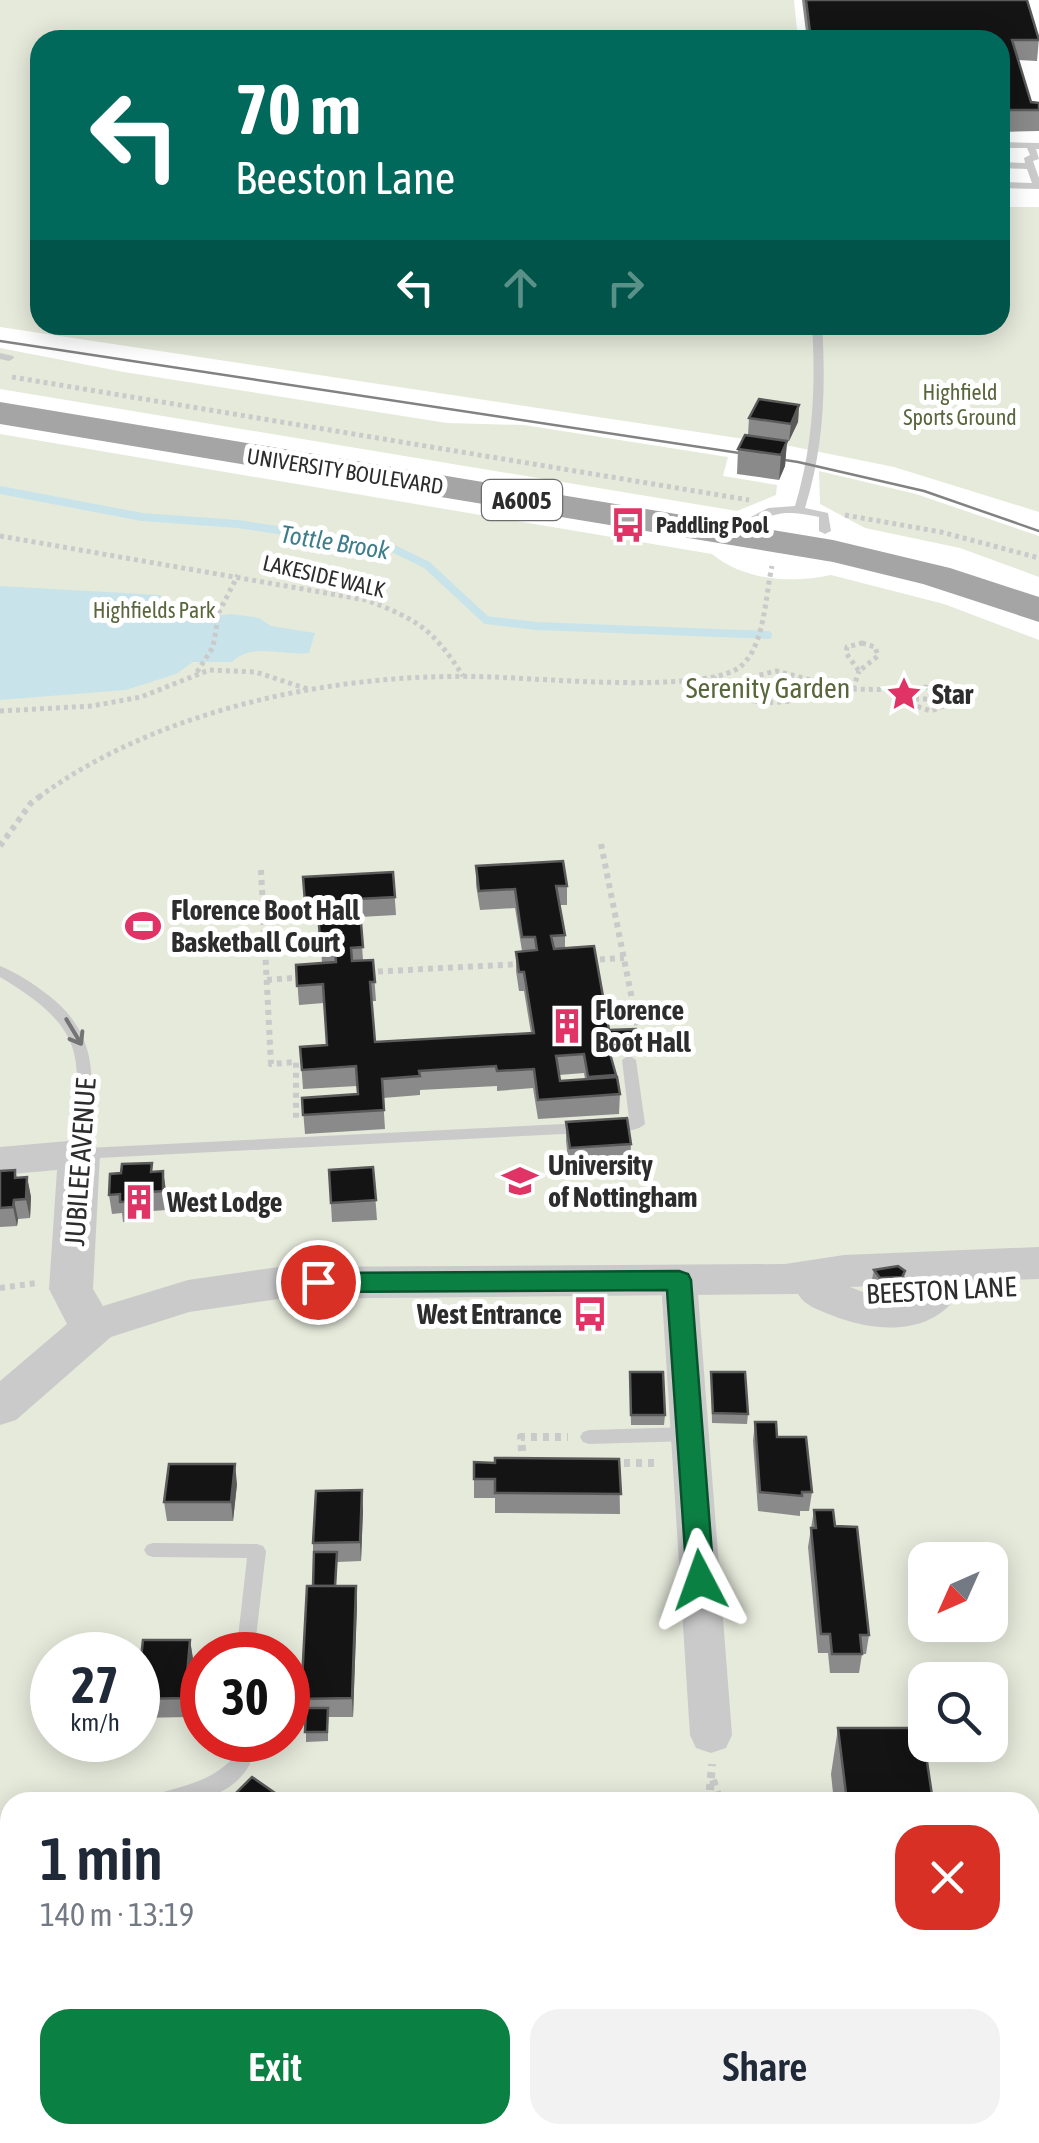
<!DOCTYPE html>
<html lang="en">
<head>
<meta charset="utf-8">
<style>
	body { margin:0; font-family:"Asap Condensed",sans-serif; background:#f2f2f3; color:#1f2937; height:100vh; display:flex; flex-direction:column; font-size:38px; white-space:nowrap }
	* { box-sizing:border-box; margin:0 }
	p { font-size:32px; color:#747a83 }
	.icon { flex:none; width:55px; height:55px; fill:none; stroke:currentColor; stroke-width:2; stroke-linecap:round; stroke-linejoin:round }
	.map { position:relative; flex:1; overflow:hidden }
	.drawer { position:absolute; left:0px; top:1792px; width:1040px; height:352px; display:flex; flex-direction:column; background:#fff; border-radius:30px 30px 0 0; box-shadow:0 5px 25px #0003 }
	.drawer>* { flex:none }
	.top-card { position:absolute; left:30px; top:30px; width:980px; height:305px; border-radius:30px; box-shadow:0 5px 25px #0003; background:#00695c; color:#fff; overflow:hidden }
	.needle { width:65px; rotate:225deg }
	.buttons { position:absolute; left:908px; top:1542px; display:grid; gap:20px }
	.buttons a { display:grid; place-items:center; width:100px; height:100px; border-radius:20px; background:#fff; box-shadow:0 5px 25px #0003; font-size:50px }
	.speed { position:absolute; left:30px; top:1632px; display:flex; gap:20px; font-size:50px; font-weight:700; text-align:center }
	.speed>* { display:grid; place-content:center; width:130px; height:130px; border-radius:50%; background:#fff; box-shadow:0 5px 25px #0003; line-height:1 }
	.speed small { font-size:25px; font-weight:400 }
	.speed .limit { border:15px solid #d22; background:#fff; color:#111 }
	.pin { position:absolute; display:grid; place-items:center; width:85px; height:85px; color:#fff; margin:-42px; border:5px solid #fff; border-radius:50%; box-shadow:0 2px 10px #0007 }
	.me { position:absolute; width:110px; margin:-55px; rotate:356deg; stroke-linejoin:round; filter:drop-shadow(0 0 8px #0008) }
	.turn { display:flex; align-items:center; gap:35px; height:210px; padding:0 40px; font-size:45px }
	.turn .icon { width:130px; height:130px; stroke-width:2.5 }
	.turn b { display:block; font-size:70px; line-height:85px }
	.lanes { display:flex; align-items:center; height:95px; padding:0 40px; background:#0003; justify-content:center; gap:50px; direction:ltr }
	.lanes .off { opacity:.35 }
	.round { display:grid; place-items:center; flex:none; width:105px; height:105px; border-radius:30px; background:#f2f2f3 }
	.overview { display:flex; align-items:center; justify-content:space-between; height:170px; padding:0 40px }
	h1 { font-size:60px; font-weight:600; line-height:75px }
	.button { display:flex; gap:20px; margin-top:auto; padding:20px 40px }
	.button a { flex:1; height:115px; border-radius:30px; background:#0b8043; color:#fff; font-size:40px; font-weight:600; line-height:115px; text-align:center }
	.button a+a { background:#f2f2f3; color:#1f2937 }
	.map>svg:first-child { display:block }
</style>
</head>
<body>
<div class="map">
<svg width="1039" height="2143" viewBox="0 0 1039 2143">
	<rect width="100%" height="100%" fill="#fff"/>
	<g fill="#e6eadb" fill-rule="evenodd">
		<polygon points="0,0 794,0 798,40 40,40 40,325 1000,325 1000,207 1039,207 1039,512 894,467 790,446 0,327"/>
		<polygon points="0,348 124,372 447,423 524,425 728,457 723,476 777,485 776,495 737,511 0,389"/>
		<path d="M0 434 712 554C743 580 792 584 831 575L944 604 1039 640V2143H0ZM925 1560H990V1625H925ZM52 1655H138V1740H52ZM202 1655H288V1740H202ZM925 1680H990V1745H925ZM10 1802H1030V2135H10Z"/>
		<polygon points="819,471 916,494 1039,536 1039,577 960,548 865,528 820,504"/>
	</g>
	<path fill="#c8e4ea" d="M0 586 160 595 187 618 232 614 259 618 271 626 315 633 309 653C282 656 253 642 232 662H193L176 674 126 690 0 700Z"/>
	<g fill="none" stroke-linecap="round" stroke-linejoin="round">
		<polyline stroke="#c8e4ea" stroke-width="8" points="0,490 142,517 238,524 390,547 427,565 486,620 536,626 768,635"/>
		<g stroke="#cacaca" stroke-width="5" stroke-dasharray="4 4" stroke-linecap="butt">
			<polyline points="12,377 749,500"/>
			<polyline points="845,515 941,532 1039,558"/>
			<path d="M0 536 366 600C417 619 433 629 463 676"/>
			<polygon points="862,643 875,647 878,656 859,671 846,653 847,647"/>
			<polyline points="197,672 213,647 219,612 238,575"/>
			<path d="M713 677C742 716 800 701 841 691"/>
			<polygon points="925,687 942,690 950,699 949,704 931,711 910,704 908,693"/>
			<polyline points="853,689 859,671"/>
			<polyline points="737,696 752,677 776,671 847,689 912,690"/>
			<polyline points="907,699 927,699 946,705"/>
			<polyline points="0,711 92,706 141,697 209,670 256,672 311,690"/>
			<path d="M39 797C161 707 343 671 493 677 547 679 691 692 735 670 765 654 765 596 772 566"/>
		</g>
		<g stroke="#cacaca" stroke-width="6" stroke-dasharray="5 5" stroke-linecap="butt">
			<polyline points="601,844 641,1044"/>
			<polyline points="0,846 31,803 42,795"/>
			<polyline points="261,870 271,1064 296,1062 296,1121"/>
			<polyline points="590,960 624,958"/>
			<polyline points="368,972 520,964"/>
			<polyline points="267,980 305,977"/>
			<polyline points="0,1288 37,1283"/>
		</g>
		<g stroke="#cacaca" stroke-width="8" stroke-dasharray="6 6" stroke-linecap="butt">
			<polyline points="523,1463 521,1437 568,1437"/>
			<polyline points="624,1463 656,1463"/>
			<polyline points="713,1780 720,1802"/>
			<polyline points="709,1802 712,1764"/>
			<polyline points="0,2110 10,2110"/>
			<polyline points="44,2135 49,2143"/>
			<polyline points="662,2135 663,2143"/>
			<polyline points="296,2143 301,2137 309,2143"/>
		</g>
		<g fill="#cacaca" fill-rule="evenodd">
			<polygon points="1000,142 1039,143 1039,149 1036,149 1039,159 1033,161 1039,178 1039,189 1000,188 1000,182 1032,183 1027,169 1000,168 1000,162 1025,163 1024,158 1030,155 1027,148 1000,148"/>
			<path d="M812 325H822C826 388 824 447 805 508L828 513 831 531 825 534 819 531V517C787 511 783 511 753 522L747 519 768 508 795 506C813 446 816 387 812 325Z"/>
			<polygon points="0,353 13,356 14,358 9,361 0,359"/>
			<path d="M0 966C17 973 34 984 48 995 103 1037 93 1087 87 1148L583 1123 591 1128 583 1133 79 1159 71 1154C81 1057 90 1031 0 977Z"/>
			<path d="M629 1055 636 1060 645 1124C637 1132 616 1133 606 1130L603 1126 606 1122 629 1119 622 1060Z"/>
			<polygon points="690,1427 696,1429 699,1434 696,1439 690,1441 589,1444 583,1442 580,1437 583,1432 589,1430"/>
			<polygon points="153,1543 257,1544 263,1546 266,1551 254,1655 236,1655 247,1558 153,1557 147,1555 144,1550 147,1545"/>
			<path d="M226 1740H246L250 1764C229 1802 186 1802 148 1802L151 1796C180 1786 206 1784 230 1761Z"/>
			<polygon points="10,1830 10,1848 0,1850 0,1832"/>
			<polygon points="470,2135 494,2135 491,2143 467,2143"/>
		</g>
		<polygon fill="#cacaca" fill-rule="evenodd" points="679,1268 692,1272 697,1281 732,1735 726,1748 711,1753 696,1748 690,1735 661,1281 666,1272"/>
		<path fill="#cacaca" fill-rule="evenodd" d="M79 1140 94 1144 100 1154 93 1289 103 1306 188 1280 279 1267 785 1264 844 1255 1039 1247V1279L957 1282 961 1290C934 1337 875 1333 831 1315 819 1310 805 1306 798 1294L279 1299 189 1312 111 1337 16 1420 0 1425V1381L67 1324 49 1289 57 1170 0 1175V1147ZM917 1284C895 1301 874 1297 850 1287Z"/>
		<polygon fill="#a5a5a5" fill-rule="evenodd" points="0,402 833,540 950,568 1039,597 1039,622 923,584 833,562 0,424"/>
		<polyline stroke="#828282" stroke-width="2.5" points="0,341 798,462 924,491 1039,531"/>
	</g>
	<g fill="#8a8a8a" fill-rule="evenodd">
		<polygon points="802,0 1027,0 1039,38 1037,61 1018,60 1031,102 1039,103 1039,131 1000,132 1000,40 807,40"/>
		<polygon points="799,405 798,422 789,441 748,435 749,418"/>
		<polygon points="787,441 785,466 779,480 737,474 738,449"/>
		<path d="M476 866 567 886V905H560L565 935V948L609 1030 637 1034 636 1054 611 1055 620 1094 619 1114 538 1119 533 1088 497 1091V1086L420 1090V1095L383 1098 385 1129 305 1134 302 1098 358 1094 357 1086 303 1089 300 1047 327 1045 324 1003 299 1005 296 965 322 963 319 920 306 921 303 877 393 872 396 915 360 917 363 960H373L376 1001H372L375 1042 531 1033 524 991H519L516 971V952L522 951 515 908 480 910 476 885ZM584 1073 585 1079 560 1081 559 1075Z"/>
		<polygon points="566,1122 631,1144 630,1163 569,1167 566,1141"/>
		<polygon points="373,1167 377,1220 332,1222 329,1170"/>
		<polygon points="15,1170 17,1178 27,1177 31,1197 30,1218 18,1219 17,1226 0,1227 0,1171"/>
		<polygon points="163,1171 166,1191 166,1210 153,1211 153,1220 123,1222 122,1213 112,1214 109,1195 153,1172"/>
		<polygon points="874,1270 905,1271 904,1281 901,1287 879,1288 872,1279"/>
		<polygon points="711,1372 748,1414 747,1424 712,1423"/>
		<polygon points="630,1382 665,1415 664,1425 631,1425"/>
		<polygon points="755,1422 777,1437 812,1492 809,1511 800,1511 800,1516 758,1511 753,1441"/>
		<polygon points="619,1459 620,1514 495,1513 495,1498 474,1498 474,1479"/>
		<polygon points="237,1484 233,1521 167,1521 164,1502"/>
		<polygon points="363,1510 361,1561 337,1562 336,1586 356,1586 357,1605 353,1717 328,1717 328,1741 306,1742 306,1718 303,1718 301,1699 313,1586 313,1543"/>
		<polygon points="814,1510 835,1526 869,1635 866,1654 862,1654 859,1673 830,1673 828,1653 818,1653 808,1547"/>
		<polygon points="190,1640 193,1659 188,1717 139,1718 138,1699"/>
		<polygon points="838,1728 933,1802 834,1802 831,1774"/>
		<polygon points="1032,1960 1039,1960 1039,2143 1031,2143 1030,2134 1030,1969"/>
		<polygon points="676,2135 999,2135 1000,2143 676,2143"/>
	</g>
	<g fill="#5a5a5a">
		<polygon points="799,405 798,422 789,441 791,424"/>
		<polygon points="787,441 785,466 779,480 781,455"/>
		<polygon points="163,1171 166,1191 166,1210 163,1191"/>
		<polygon points="27,1177 31,1197 30,1218 26,1199"/>
		<polygon points="14,1200 18,1219 17,1226 13,1207"/>
		<polygon points="235,1464 237,1484 233,1521 231,1502"/>
		<polygon points="362,1490 363,1510 361,1561 360,1542"/>
		<polygon points="356,1586 357,1605 353,1717 352,1698"/>
		<polygon points="190,1640 193,1659 188,1717 185,1698"/>
		<polygon points="235,2135 278,2135 271,2143 228,2143"/>
	</g>
	<g fill="#141414" stroke="#5a5a5a" stroke-width="2.5">
		<polygon points="806,0 1027,0 1039,40 1012,40 1031,102 1039,103 1039,110 1000,110 1000,40 811,40"/>
		<polygon points="759,399 799,405 791,424 749,418"/>
		<polygon points="745,435 787,441 781,455 738,449"/>
		<polygon points="563,861 567,886 556,886 565,935 551,936 554,949 594,946 609,1030 636,1029 637,1034 605,1036 616,1075 588,1077 584,1054 556,1056 560,1081 617,1077 620,1094 538,1100 534,1069 497,1071 496,1066 419,1071 420,1076 382,1079 384,1110 303,1115 302,1098 358,1094 356,1066 302,1070 300,1047 327,1045 323,984 297,986 296,965 336,962 335,950 321,950 317,901 305,902 303,877 393,872 395,897 359,899 363,947 351,948 352,961 373,960 375,982 370,982 375,1042 534,1033 524,972 519,972 516,952 537,950 535,937 522,937 515,889 479,891 476,866"/>
		<polygon points="627,1118 631,1144 570,1148 566,1122"/>
		<polygon points="152,1163 151,1172 163,1171 163,1191 150,1192 150,1201 120,1202 120,1194 109,1195 110,1174 121,1173 122,1164"/>
		<polygon points="373,1167 376,1200 331,1203 329,1170"/>
		<polygon points="15,1170 15,1178 27,1177 26,1199 14,1200 13,1207 0,1208 0,1171"/>
		<polygon points="898,1266 905,1271 902,1277 880,1278 874,1270"/>
		<polygon points="630,1372 663,1372 665,1415 631,1415"/>
		<polygon points="711,1372 745,1372 748,1414 713,1413"/>
		<polygon points="755,1422 776,1422 777,1437 806,1437 812,1492 802,1492 802,1496 760,1492"/>
		<polygon points="495,1458 619,1459 621,1494 495,1493 495,1479 474,1479 474,1462 495,1463"/>
		<polygon points="169,1464 235,1464 231,1502 164,1502"/>
		<polygon points="362,1490 360,1542 313,1543 316,1491"/>
		<polygon points="814,1510 833,1510 835,1526 857,1527 869,1635 860,1635 862,1654 832,1654 830,1634 821,1634 811,1528 816,1528"/>
		<polygon points="314,1552 337,1552 335,1586 313,1586"/>
		<polygon points="307,1586 356,1586 352,1698 301,1699"/>
		<polygon points="143,1640 190,1640 185,1698 138,1699 138,1683"/>
		<polygon points="306,1708 328,1708 327,1732 305,1732"/>
		<polygon points="838,1728 922,1728 933,1802 847,1802"/>
		<polygon points="252,1777 288,1802 227,1802"/>
		<polygon points="1032,1960 1039,1960 1039,1986"/>
		<polygon points="1030,2013 1039,2014 1039,2070 1030,2070"/>
		<polygon points="91,2135 235,2135 228,2143 84,2143"/>
		<polygon points="682,2135 999,2135 1000,2143 682,2143"/>
	</g>
	<defs><path id="oneway-shaft" d="M-6 0H5M1.5-3L5.5 0L1.5 3" fill="none" stroke-width="1.6" stroke-linecap="round" stroke-linejoin="round" transform="scale(2.5)"/></defs>
	<use stroke="#747474" href="#oneway-shaft" transform="translate(74 1032) rotate(59)"/>
	<polygon fill="#0b8043" stroke="#07532c" stroke-width="2.5" points="679,1271 688,1274 691,1280 714,1580 710,1588 700,1591 691,1588 687,1580 667,1290 318,1292 309,1289 305,1282 309,1276 318,1273"/>
	<defs>
		<symbol id="bus-bare" viewBox="-9 -9 18 18"><path d="M-5-6H5V4H4V6H2V4H-2V6H-4V4H-5ZM-3.5-4V0h7V-4ZM-3.5 1.2v1.5H-2V1.2ZM2 1.2v1.5H3.5V1.2Z" fill="#df3465" stroke="#fff" stroke-width="2.5" paint-order="stroke"/></symbol>
		<symbol id="sight-bare" viewBox="-9 -9 18 18"><path d="M0-6L1.8-2.2L6-1.7L2.9 1.2L3.7 5.4L0 3.3L-3.7 5.4L-2.9 1.2L-6-1.7L-1.8-2.2Z" fill="#df3465" stroke="#fff" stroke-width="2.5" paint-order="stroke"/></symbol>
		<symbol id="stadium-bare" viewBox="-9 -9 18 18"><path d="M0-5a6.5 5 0 1 0 0 10a6.5 5 0 1 0 0-10ZM-3.5-1.8h7v3.6h-7Z" fill="#df3465" stroke="#fff" stroke-width="2.5" paint-order="stroke"/></symbol>
		<symbol id="building-bare" viewBox="-9 -9 18 18"><path d="M-4-6H4V6H1V3H-1V6H-4ZM-2.5-4.3h1.7v1.8h-1.7ZM.8-4.3h1.7v1.8H.8ZM-2.5-1h1.7V.8h-1.7ZM.8-1h1.7V.8H.8Z" fill="#df3465" stroke="#fff" stroke-width="2.5" paint-order="stroke"/></symbol>
		<symbol id="university-bare" viewBox="-9 -9 18 18"><path d="M0-5L7-2L0 1L-7-2ZM-4 1L0 2.5L4 1V4Q0 6-4 4Z" fill="#df3465" stroke="#fff" stroke-width="2.5" paint-order="stroke"/></symbol>
	</defs>
	<g fill-rule="evenodd">
		<use href="#bus-bare" x="603" y="500" width="50" height="50"/>
		<use href="#sight-bare" x="879" y="669" width="50" height="50"/>
		<use href="#stadium-bare" x="118" y="901" width="50" height="50"/>
		<use href="#building-bare" x="542" y="1001" width="50" height="50"/>
		<use href="#university-bare" x="495" y="1156" width="50" height="50"/>
		<use href="#building-bare" x="114" y="1177" width="50" height="50"/>
		<use href="#bus-bare" x="565" y="1289" width="50" height="50"/>
	</g>
	<g text-anchor="middle" dominant-baseline="central" stroke-width="10" stroke-linejoin="round" paint-order="stroke">
		<g font-size="22" fill="#59673c" stroke="#fff">
			<text x="960" y="392">Highfield<tspan x="960" dy="25">Sports Ground</tspan></text>
			<text x="154" y="610">Highfields Park</text>
		</g>
		<g font-size="22" fill="#2d2d2d" stroke="#fff">
			<text transform="translate(345 471) rotate(9)">UNIVERSITY BOULEVARD</text>
			<text transform="translate(324 576) rotate(13)">LAKESIDE WALK</text>
		</g>
		<g font-size="22" font-weight="bold" fill="#2d2d2d" stroke="#fff" text-anchor="start">
			<text x="656" y="525">Paddling Pool</text>
		</g>
		<rect fill="#fff" stroke="#6c6c6c" stroke-width="2.5" x="482" y="480" width="80" height="40" rx="8"/>
		<g font-size="25" font-weight="bold" fill="#2d2d2d">
			<text x="522" y="500">A6005</text>
		</g>
		<g font-size="25" font-style="italic" fill="#3e7e8c" stroke="#fff">
			<text transform="translate(335 542) rotate(9)">Tottle Brook</text>
		</g>
		<g font-size="28" fill="#59673c" stroke="#fff">
			<text x="768" y="688">Serenity Garden</text>
		</g>
		<g font-size="28" font-weight="bold" fill="#2d2d2d" stroke="#fff" text-anchor="start">
			<text x="932" y="694">Star</text>
			<text x="171" y="910">Florence Boot Hall<tspan x="171" dy="32">Basketball Court</tspan></text>
			<text x="595" y="1010">Florence<tspan x="595" dy="32">Boot Hall</tspan></text>
			<text x="548" y="1165">University<tspan x="548" dy="32">of Nottingham</tspan></text>
			<text x="167" y="1202">West Lodge</text>
			<text x="562" y="1314" text-anchor="end">West Entrance</text>
		</g>
		<g font-size="28" fill="#2d2d2d" stroke="#fff">
			<text transform="translate(80 1162) rotate(-86)">JUBILEE AVENUE</text>
			<text transform="translate(941 1290) rotate(-3)">BEESTON LANE</text>
		</g>
	</g>
</svg>
<div class="buttons">
<a><svg class="needle" viewBox="-14 -14 28 28"><path d="M0-13l5 13h-10z" fill="#e53935"/><path d="M0 13l5-13h-10z" fill="#747a83"/></svg></a>
<a><svg class="icon" aria-label="search" viewBox="0 0 24 24"><circle cx="10" cy="10" r="6"/><path d="M15 15l6 6"/></svg></a>
</div>
<div class="speed"><div>27<small>km/h</small></div><div class="limit">30</div></div>
<div class="pin" style="left:318px;top:1282px;background:#d93025"><svg class="icon" aria-label="arrive" viewBox="0 0 24 24"><path d="M6 21V4h12l-3 4 3 4H6"/></svg></div>
<svg class="me" style="left:700px;top:1580px" viewBox="-20 -20 40 40"><path d="M0-17L14 15 0 8-14 15z" fill="#0b8043" stroke="#fff" stroke-width="4"/></svg>
<div class="top-card">
<div class="turn"><svg class="icon" aria-label="left" viewBox="0 0 24 24"><path d="M17 20v-9H6M10 6l-5 5 5 5"/></svg><div><b>70 m</b>Beeston Lane</div></div>
<div class="lanes"><svg class="icon" aria-label="left" viewBox="0 0 24 24"><path d="M17 20v-9H6M10 6l-5 5 5 5"/></svg><svg class="icon off" aria-label="ahead" viewBox="0 0 24 24"><path d="M12 20V5M6 11l6-6 6 6"/></svg><svg class="icon off" aria-label="right" viewBox="0 0 24 24"><path d="M7 20v-9h11M14 6l5 5-5 5"/></svg></div>
</div>
<section class="drawer">
<div class="overview"><div><h1>1 min</h1><p>140 m · 13:19</p></div><a class="round" style="background:#d93025;color:#fff"><svg class="icon" aria-label="close" viewBox="0 0 24 24"><path d="M6 6l12 12M18 6L6 18"/></svg></a></div>
<div class="button"><a>Exit</a><a>Share</a></div>
</section>
</div>
</body>
</html>
